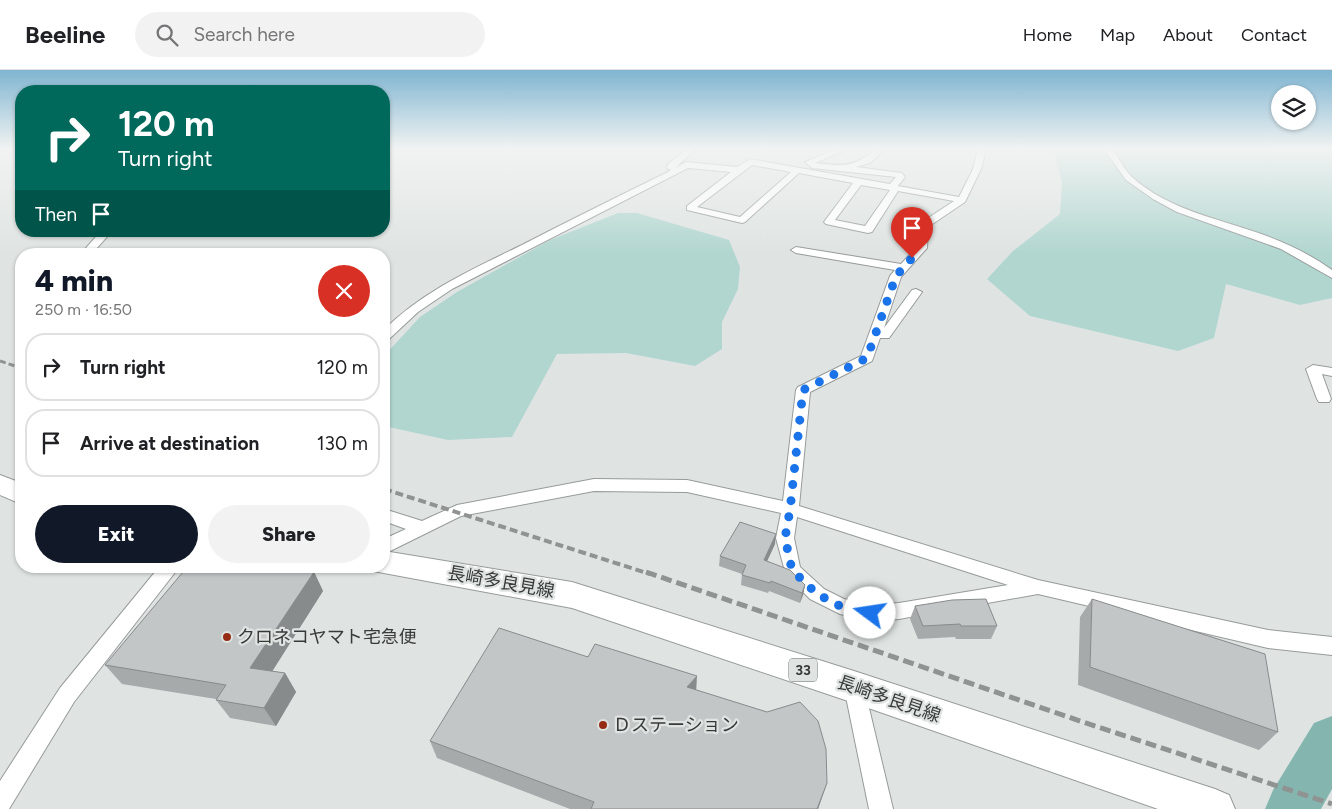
<!DOCTYPE html>
<html lang="en">
<head>
<meta charset="utf-8">
<style>
	body { margin:0; font-family:Figtree,"Noto Sans JP",sans-serif; background:#f2f2f2; color:#202124; height:100vh; display:flex; flex-direction:column; font-size:19px; white-space:nowrap }
	* { box-sizing:border-box; margin:0 }
	p { font-size:16px; color:#757577 }
	.icon { flex:none; width:28px; height:28px; fill:none; stroke:currentColor; stroke-width:2; stroke-linecap:round; stroke-linejoin:round }
	.map { position:relative; flex:1; overflow:hidden }
	.drawer { position:absolute; left:15px; top:178px; width:375px; height:325px; display:flex; flex-direction:column; background:#fff; border-radius:20px; box-shadow:0 1px 4px #0004 }
	.drawer>* { flex:none }
	.top-card { position:absolute; left:15px; top:15px; width:375px; height:152px; border-radius:20px; box-shadow:0 1px 4px #0004; background:#00695c; color:#fff; overflow:hidden }
	.controls { position:absolute; left:1271px; top:15px; display:grid; gap:10px }
	.controls a { display:grid; place-items:center; width:45px; height:45px; border-radius:50%; background:#fff; box-shadow:0 1px 4px #0004; font-size:25px }
	.pin { position:absolute; display:grid; place-items:center; width:42px; height:42px; color:#fff; margin:-51px -21px; border-radius:50% 50% 50% 0; rotate:-45deg; box-shadow:0 0 5px #0007 }
	.pin .icon { rotate:45deg }
	.me { position:absolute; width:55px; margin:-28px; rotate:284deg; stroke-linejoin:round; filter:drop-shadow(0 0 4px #0008) }
	.turn { display:flex; align-items:center; gap:18px; height:105px; padding:0 20px; font-size:22px }
	.turn .icon { width:65px; height:65px; stroke-width:2.5 }
	.turn b { display:block; font-size:35px; line-height:42px }
	.then { display:flex; align-items:center; height:48px; padding:0 20px; background:#0003; gap:10px; font-size:19px }
	.round { display:grid; place-items:center; flex:none; width:52px; height:52px; border-radius:26px; background:#f2f2f2 }
	.head { display:flex; align-items:center; justify-content:space-between; height:85px; padding:0 20px }
	h1 { font-size:30px; font-weight:800; line-height:38px; color:#111827 }
	.primary-button { display:flex; gap:10px; margin-top:auto; padding:10px 20px }
	.primary-button a { flex:1; height:58px; border-radius:30px; background:#111827; color:#fff; font-size:20px; font-weight:800; line-height:58px; text-align:center }
	.primary-button a+a { background:#f2f2f2; color:#202124 }
	ul { padding:0; list-style:none }
	li { display:flex; align-items:center; gap:15px; height:68px; margin:0 10px 8px; padding:0 10px; border:2px solid #e0e0e0; border-radius:20px }
	li div { flex:1 }
	li b { display:block; font-size:19px }
	li em { font-style:normal }
	header { display:flex; align-items:center; gap:30px; box-sizing:border-box; height:70px; padding:0 25px; background:#fff; border-bottom:1px solid #e0e0e0 }
	header strong { font-size:24px }
	nav { display:flex; gap:28px; margin-inline-start:auto; font-size:18px }
	.search { width:350px; height:45px; background:#f2f2f2; display:flex; align-items:center; gap:12px; box-sizing:border-box; padding:0 18px; border-radius:28px; color:#757577; font-size:19px }
	.map>svg:first-child { display:block }
</style>
</head>
<body>
<header>
<strong>Beeline</strong>
<div class="search"><svg class="icon" aria-label="search" viewBox="0 0 24 24"><circle cx="10" cy="10" r="6"/><path d="M15 15l6 6"/></svg>Search here</div>
<nav><a>Home</a><a>Map</a><a>About</a><a>Contact</a></nav>
</header>
<div class="map">
<svg width="1332" height="739" viewBox="0 0 1332 739">
	<rect width="100%" height="100%" fill="#dfe4e3"/>
	<g fill="#b1d6d0">
		<polygon points="1053,79 1325,79 1332,85 1332,228 1300,235 1226,214 1214,268 1178,281 1030,246 987,209 1013,181 1060,144 1062,112"/>
		<polygon points="618,143 637,143 729,170 740,197 738,219 722,252 722,279 695,296 626,283 557,284 512,367 448,370 384,356 384,286 420,247 457,222 550,170"/>
	</g>
	<g fill="none" stroke-linecap="round" stroke-linejoin="round">
		<polygon fill="#84b6af" fill-rule="evenodd" points="1332,646 1332,719 1321,739 1265,739 1273,720 1314,653"/>
		<defs>
			<g id="minor">
				<path d="M687 79H696L675 98 686 92 737 97 750 89 890 114 896 107 812 98 805 92 836 79H848L815 93C843 96 853 98 876 79H885L870 93 856 97 902 103 905 107 898 116 959 127 973 99 978 79H986L981 99 965 132 928 157 927 178 901 207 884 258 912 220 916 219 922 222 889 268H880L872 291 810 322 799 436 1038 510 1268 560 1332 567V585L1268 578 1038 524 899 549 870 551 840 544 810 529 786 505 776 468 781 443 687 422 594 421 461 446 384 484V469L406 459 384 451V439L422 451 457 435 594 409 687 410 783 431 796 320 798 317 861 286 890 206 895 200 796 183 791 180 796 177 901 194 917 177 919 154 954 131 898 121 872 162 868 163 826 154 824 152 853 113 799 103 745 152 742 153 687 140V136L731 102 688 98 452 219 418 242 388 270 384 271V260C423 221 473 199 522 175 570 150 619 126 668 102L671 100 667 98 668 94ZM752 95 791 102 740 147 697 137ZM861 115 890 120 865 156 835 150ZM797 447 1008 515 899 533 870 535 844 529 824 519 800 497 794 468Z"/>
				<path d="M1104 79H1112C1119 88 1124 99 1132 107 1168 140 1220 149 1264 165 1289 174 1311 185 1332 200V208L1281 179 1177 142 1153 129 1126 110Z"/>
				<polygon points="101,161 112,161 97,178 104,184 92,184 86,178"/>
				<polygon points="1313,295 1332,298 1332,306 1322,304 1331,329 1329,332 1319,332 1317,329 1306,299"/>
				<polygon points="160,496 180,496 74,632 9,739 0,739 0,711 60,618"/>
				<polygon points="854,607 861,610 864,617 893,739 869,739 844,617 847,610"/>
			</g>
			<g id="primary">
				<polygon points="0,405 21,413 21,434 0,425"/>
				<polygon points="384,481 572,512 854,601 1215,719 1229,725 1235,739 1158,739 854,633 572,538 373,501 371,496 384,496"/>
			</g>
		</defs>
		<use href="#minor" stroke="#969b9a" stroke-width="2"/>
		<use href="#primary" stroke="#969b9a" stroke-width="2"/>
		<use href="#minor" fill="#fff" fill-rule="evenodd"/>
		<use href="#primary" fill="#fff" fill-rule="evenodd"/>
		<polyline stroke="#8f9392" stroke-width="3" stroke-dasharray="6 3" stroke-linecap="butt" points="0,291 21,298"/>
		<polyline stroke="#8f9392" stroke-width="4" stroke-dasharray="8 4" stroke-linecap="butt" points="384,419 650,504"/>
		<polyline stroke="#8f9392" stroke-width="5" stroke-dasharray="11 5" stroke-linecap="butt" points="646,502 1083,652 1332,734"/>
	</g>
	<g fill="#a7aaaa">
		<polygon points="775,474 767,491 805,515 803,525 800,533 769,521 768,523 741,515 742,504 719,496 720,486"/>
		<polygon points="314,502 323,521 272,601 285,603 296,622 276,656 230,648 216,630 216,629 122,614 105,595"/>
		<polygon points="1092,529 1278,662 1259,680 1078,615 1080,547"/>
		<polygon points="915,536 997,556 991,569 956,569 955,567 918,569 910,549"/>
		<polygon points="588,587 696,620 827,713 818,739 570,739 437,688 430,671"/>
	</g>
	<g fill="#888b8b">
		<polygon points="776,464 775,474 763,500 764,490"/>
		<polygon points="314,502 323,521 263,616 250,598"/>
		<polygon points="805,515 803,525 800,533 802,523"/>
		<polygon points="285,603 296,622 276,656 264,638"/>
		<polygon points="697,606 696,624 687,617"/>
		<polygon points="827,713 818,739 817,739"/>
	</g>
	<g fill="#c2c6c6" stroke="#888b8b">
		<polygon points="740,452 776,464 764,490 790,500 805,515 802,523 771,511 770,513 742,505 746,495 720,486"/>
		<polygon points="188,496 274,496 314,502 250,598 285,603 264,638 216,630 226,615 105,595"/>
		<polygon points="986,529 997,556 961,556 960,554 923,556 915,536 952,530"/>
		<polygon points="1092,529 1265,584 1278,662 1090,597"/>
		<polygon points="499,558 588,587 595,574 697,606 687,617 767,642 800,632 818,651 826,679 827,713 817,739 591,739 594,732 430,671"/>
	</g>
	<linearGradient id="sky" x2="0" y2="1"><stop stop-color="#80b5d1"/><stop offset="0.43" stop-color="#f1f3f2"/><stop offset="1" stop-color="#f1f3f2" stop-opacity="0"/></linearGradient>
	<rect width="1332" height="183" fill="url(#sky)"/>
	<g fill="none" stroke-linecap="round" stroke-linejoin="round">
		<polyline stroke="#1a73e8" stroke-width="9" stroke-dasharray="0 16.2" points="870,543 840,536 817,524 792,500 785,468 790,440 803,320 867,288 896,206 912,188"/>
	</g>
	<g fill="#952d14" stroke="#dfe4e3" stroke-width="2">
		<circle cx="227" cy="567" r="5"/>
		<circle cx="603" cy="655" r="5"/>
	</g>
	<g text-anchor="middle" dominant-baseline="central" stroke-width="4.5" stroke-linejoin="round" paint-order="stroke">
		<rect fill="#dfe4e3" stroke="#6a6d6d" stroke-width="1" x="789" y="588.5" width="28" height="23" rx="4"/>
		<g font-size="14" font-weight="bold" fill="#383a3a">
			<text x="803" y="600">33</text>
		</g>
		<g font-size="18" fill="#383a3a" stroke="#dfe4e3">
			<text transform="translate(501 512) rotate(10)">長崎多良見線</text>
			<text transform="translate(889 629) rotate(19)">長崎多良見線</text>
		</g>
		<g font-size="18" fill="#383a3a" stroke="#dfe4e3" text-anchor="start">
			<text x="237" y="567">クロネコヤマト宅急便</text>
			<text x="613" y="655">Ｄステーション</text>
		</g>
	</g>
</svg>
<div class="controls">
<a><svg class="icon" aria-label="layers" viewBox="0 0 24 24"><path d="M12 4l9 5-9 5-9-5zM3 14l9 5 9-5"/></svg></a>
</div>
<div class="pin" style="left:912px;top:188px;background:#d93025"><svg class="icon" aria-label="arrive" viewBox="0 0 24 24"><path d="M6 21V4h12l-3 4 3 4H6"/></svg></div>
<svg class="me" style="left:870px;top:543px" viewBox="-20 -20 40 40"><circle r="19" fill="#fff"/><path d="M0-13L10 11 0 6-10 11z" fill="#1a73e8"/></svg>
<div class="top-card">
<div class="turn"><svg class="icon" aria-label="right" viewBox="0 0 24 24"><path d="M7 20v-9h11M14 6l5 5-5 5"/></svg><div><b>120 m</b>Turn right</div></div>
<div class="then">Then<svg class="icon" aria-label="arrive" viewBox="0 0 24 24"><path d="M6 21V4h12l-3 4 3 4H6"/></svg></div>
</div>
<section class="drawer">
<div class="head"><div><h1>4 min</h1><p>250 m · 16:50</p></div><a class="round" style="background:#d93025;color:#fff"><svg class="icon" aria-label="close" viewBox="0 0 24 24"><path d="M6 6l12 12M18 6L6 18"/></svg></a></div>
<ul>
<li><svg class="icon" aria-label="right" viewBox="0 0 24 24"><path d="M7 20v-9h11M14 6l5 5-5 5"/></svg><div><b>Turn right</b></div><em>120 m</em></li>
<li><svg class="icon" aria-label="arrive" viewBox="0 0 24 24"><path d="M6 21V4h12l-3 4 3 4H6"/></svg><div><b>Arrive at destination</b></div><em>130 m</em></li>
</ul>
<div class="primary-button"><a>Exit</a><a>Share</a></div>
</section>
</div>
</body>
</html>
